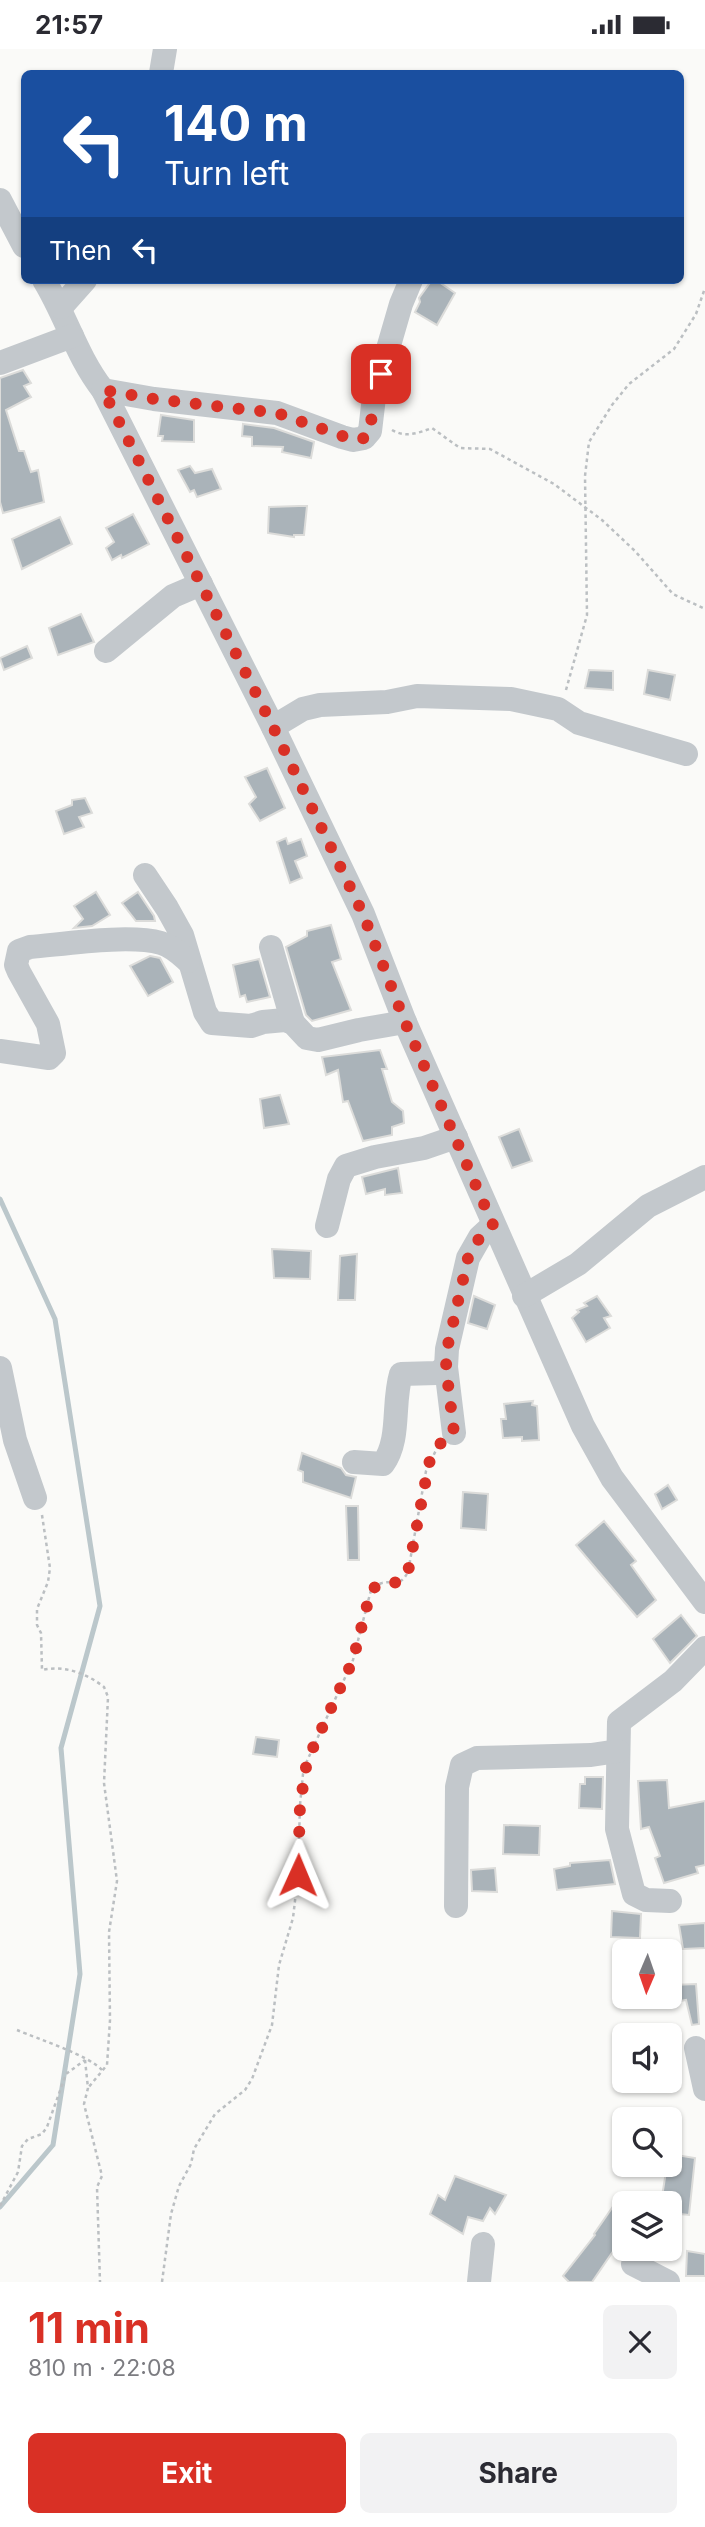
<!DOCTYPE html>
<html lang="en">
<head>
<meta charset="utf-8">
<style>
	body { margin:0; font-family:Inter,sans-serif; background:#f2f2f3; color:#2b2b33; height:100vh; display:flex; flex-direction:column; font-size:26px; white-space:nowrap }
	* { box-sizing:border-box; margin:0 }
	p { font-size:23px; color:#7c7c81 }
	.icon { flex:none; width:38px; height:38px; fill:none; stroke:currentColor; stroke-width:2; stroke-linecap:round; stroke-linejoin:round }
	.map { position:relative; height:2233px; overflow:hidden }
	.sheet { display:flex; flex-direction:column; background:#fff; flex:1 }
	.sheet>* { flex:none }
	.hud { position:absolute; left:21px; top:21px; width:663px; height:214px; border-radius:10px; box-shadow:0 2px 5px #0004; background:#1a4fa0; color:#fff; overflow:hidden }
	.needle { width:46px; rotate:182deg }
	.fabs { position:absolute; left:612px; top:1890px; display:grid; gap:14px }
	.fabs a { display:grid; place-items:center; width:70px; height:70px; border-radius:10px; background:#fff; box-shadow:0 2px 5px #0004; font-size:35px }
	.pin { position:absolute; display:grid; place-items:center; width:60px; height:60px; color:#fff; margin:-30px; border-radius:14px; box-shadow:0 4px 10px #0006 }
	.me { position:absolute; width:77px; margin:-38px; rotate:1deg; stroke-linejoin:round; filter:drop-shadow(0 0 5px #0008) }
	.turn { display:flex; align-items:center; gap:24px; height:147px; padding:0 28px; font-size:32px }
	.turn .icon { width:91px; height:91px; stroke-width:2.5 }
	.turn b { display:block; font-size:49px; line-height:60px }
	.then { display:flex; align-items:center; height:66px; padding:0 28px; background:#0003; gap:14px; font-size:26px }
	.round { display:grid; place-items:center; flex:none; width:74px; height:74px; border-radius:10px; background:#f2f2f3 }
	.headline { display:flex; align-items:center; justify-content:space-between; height:119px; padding:0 28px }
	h1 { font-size:42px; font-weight:700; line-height:52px; color:#d93025 }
	.primary-button { display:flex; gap:14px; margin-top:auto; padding:14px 28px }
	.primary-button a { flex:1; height:80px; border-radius:10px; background:#d93025; color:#fff; font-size:28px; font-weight:700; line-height:80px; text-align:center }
	.primary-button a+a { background:#f2f2f3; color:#2b2b33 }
	.status { display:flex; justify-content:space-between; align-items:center; height:49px; padding:0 35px; background:#fff; direction:ltr }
	.status svg { height:19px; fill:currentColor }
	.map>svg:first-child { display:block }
</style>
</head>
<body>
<div class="status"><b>21:57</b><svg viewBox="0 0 49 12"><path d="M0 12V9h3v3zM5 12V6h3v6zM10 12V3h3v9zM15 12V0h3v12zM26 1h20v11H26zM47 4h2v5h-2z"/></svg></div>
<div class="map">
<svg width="705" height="2233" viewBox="0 0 705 2233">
	<rect width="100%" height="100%" fill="#fafaf8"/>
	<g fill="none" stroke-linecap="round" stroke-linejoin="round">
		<polyline stroke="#bbc7cb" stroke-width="5" points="0,1150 55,1270 100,1557 61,1699 80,1925 53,2096 0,2158"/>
	</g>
	<g fill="#aab3b9" stroke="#dcdcda" stroke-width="2">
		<polygon points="432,231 436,231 455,244 437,276 415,263 420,253 419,249"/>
		<polygon points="23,321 31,334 24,337 31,348 6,361 19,402 24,402 31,423 38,421 44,453 3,464 0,453 0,329"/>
		<polygon points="161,366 194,371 194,393 162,392 163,387 158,387"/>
		<polygon points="243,375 274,379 314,393 311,409 282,403 283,398 252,397 252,388 242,387"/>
		<polygon points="190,417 195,424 212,420 221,440 197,448 194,441 190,443 178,421"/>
		<polygon points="299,457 307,457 304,486 294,486 294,488 268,484 269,458"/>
		<polygon points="133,465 149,495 122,509 121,506 112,511 106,499 114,493 106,479"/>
		<polygon points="60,468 72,495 22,520 12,490"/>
		<polygon points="81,565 94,593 58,606 49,579"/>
		<polygon points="27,597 32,609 4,621 0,609"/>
		<polygon points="589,621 613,622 613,641 585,639"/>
		<polygon points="648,621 675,626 670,651 644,645"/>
		<polygon points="267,719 285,759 260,772 249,755 256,748 245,728"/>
		<polygon points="85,749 92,764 79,768 84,778 64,785 56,762 72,756 72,751"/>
		<polygon points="286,789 288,795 301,790 307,807 295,812 302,829 290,834 277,793"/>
		<polygon points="96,843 110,866 92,877 74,879 83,870 74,857"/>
		<polygon points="138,843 154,867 155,872 136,872 122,854"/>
		<polygon points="331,876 341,910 332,913 351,961 312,972 306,966 286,898 307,887 307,882"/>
		<polygon points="150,907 160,909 173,933 148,947 130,917"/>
		<polygon points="259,910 270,948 247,953 245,946 240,948 233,916"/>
		<polygon points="380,1001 387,1020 382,1020 392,1053 403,1062 404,1074 392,1078 392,1086 363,1092 348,1052 343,1053 338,1021 326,1026 322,1008"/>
		<polygon points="280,1046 289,1075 264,1079 260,1050"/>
		<polygon points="519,1080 532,1112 512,1119 499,1088"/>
		<polygon points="398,1119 402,1144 385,1146 385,1140 366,1145 362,1128"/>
		<polygon points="272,1200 311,1202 310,1230 274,1229"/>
		<polygon points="357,1205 355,1251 338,1251 340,1207"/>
		<polygon points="474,1247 495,1256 487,1280 468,1274"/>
		<polygon points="597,1247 611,1267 604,1269 610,1279 586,1293 572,1269 579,1263 577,1261 587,1257 584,1254"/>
		<polygon points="533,1352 532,1356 537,1357 539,1391 522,1392 522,1388 503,1389 501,1370 506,1370 504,1355"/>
		<polygon points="302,1404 341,1419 346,1426 356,1428 351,1449 303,1433 303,1423 298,1421"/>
		<polygon points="668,1436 677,1451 662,1460 655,1445"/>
		<polygon points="463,1443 488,1445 486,1481 461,1479"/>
		<polygon points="346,1457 358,1457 359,1511 348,1511"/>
		<polygon points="604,1472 636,1512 631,1516 656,1551 637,1568 576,1496"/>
		<polygon points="681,1566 697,1587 670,1614 653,1590"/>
		<polygon points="256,1688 279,1691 277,1708 253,1705"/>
		<polygon points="585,1728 603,1728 602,1760 579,1759 580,1735 585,1735"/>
		<polygon points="667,1731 669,1759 705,1752 705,1816 696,1818 698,1824 664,1834 655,1809 660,1807 649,1778 641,1780 638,1732"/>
		<polygon points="504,1776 540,1777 539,1806 503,1805"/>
		<polygon points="610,1811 615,1835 557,1841 554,1820 570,1817 570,1814"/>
		<polygon points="495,1819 497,1843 472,1842 471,1821"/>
		<polygon points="612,1862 641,1865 640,1889 611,1888"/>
		<polygon points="705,1874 705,1899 683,1900 679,1876"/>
		<polygon points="696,1935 699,1975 692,1976 686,1951 674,1953 672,1936"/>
		<polygon points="670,2105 695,2109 689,2166 670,2164 670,2154 661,2154 667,2116 670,2116"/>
		<polygon points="455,2127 506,2146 495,2165 490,2159 483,2172 468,2168 463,2185 430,2165 438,2146 445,2151"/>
		<polygon points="614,2156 625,2165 625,2194 617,2203 614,2201 592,2233 569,2233 563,2227 595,2186 594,2185"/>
		<polygon points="687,2202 705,2205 705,2227 686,2227"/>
	</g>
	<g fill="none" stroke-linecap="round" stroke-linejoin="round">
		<g stroke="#bbbfc2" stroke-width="2.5" stroke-dasharray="3.5 3.5" stroke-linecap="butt">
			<path d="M392 381C406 389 418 384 432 379L460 399 490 400 554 435 602 471 635 502 673 545 705 560"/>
			<polyline points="566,641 587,566 585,427 589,393 612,356 629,335 674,300 696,265 705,239"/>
			<path d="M42 1466 50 1519 48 1533 37 1560V1576L41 1584 42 1621C64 1616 86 1624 104 1638L108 1648 104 1734 117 1832 109 1883 110 1971 107 2016 88 2039"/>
			<path d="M17 1981C38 1990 88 2006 102 2021"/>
			<polyline points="85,2011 88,2039 84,2055 102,2127 97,2138 100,2233"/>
			<polyline points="0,2157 18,2123 22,2097 28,2090 42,2085 47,2078 66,2025 85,2011"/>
			<path d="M162 2233 171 2165 179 2137 191 2115 194 2100 215 2065 245 2041 252 2030 272 1976 279 1916 293 1869 298 1826 300 1756 303 1725 307 1712 353 1611 371 1541C372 1540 381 1534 382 1534 395 1531 399 1539 408 1523L426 1422 438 1397"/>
		</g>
		<g stroke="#c3c8cc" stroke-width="24">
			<polyline points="161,24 165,0"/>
			<polyline points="0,151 24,197"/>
			<path d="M44 231C66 267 77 308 103 341L273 678 363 865 405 973 583 1377 612 1429 705 1553"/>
			<polyline points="61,258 85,231"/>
			<polyline points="0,314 72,287"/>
			<polyline points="103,341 154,350 277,364 342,388 353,391 364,389 370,382 374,348 401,255 411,231"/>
			<polyline points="106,602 173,547 201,535"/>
			<polyline points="273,678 303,660 320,656 387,653 417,647 511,650 558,660 579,674 686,705"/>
			<polyline points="145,826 167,859 182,886 205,963 212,974 251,977 263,973 285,971 293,974 307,989 318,991 359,981 405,973"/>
			<polyline points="271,898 293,974"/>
			<path d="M0 1002 49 1009 54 1004 48 975 19 923 16 916 19 902 30 898C65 895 129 885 161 894 172 897 180 905 188 912"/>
			<polyline points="327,1177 339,1130 346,1117 375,1108 424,1099 456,1088"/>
			<polyline points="524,1247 578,1215 648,1157 705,1128"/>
			<polyline points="0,1319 15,1391 35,1449"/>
			<polyline points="454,1384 446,1318 447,1300 468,1209 480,1188 493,1176"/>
			<path d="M354 1413 383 1415C401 1390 392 1355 401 1325L437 1324 446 1318"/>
			<polyline points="670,1852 646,1851 634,1845 617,1780 619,1673 673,1632 705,1599"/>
			<polyline points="456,1857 457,1738 462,1716 477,1709 591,1706 618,1702"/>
			<polyline points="696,1999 705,2040"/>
			<polyline points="633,2215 668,2233"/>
			<polyline points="479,2233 483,2195"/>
		</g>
	</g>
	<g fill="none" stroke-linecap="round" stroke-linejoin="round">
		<path stroke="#d93025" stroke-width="12" stroke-dasharray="0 21.6" d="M298 1826 300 1756 307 1712 353 1611 371 1541C372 1540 381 1534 382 1534 395 1531 399 1539 408 1523L429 1414 440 1395 454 1384 446 1318 447 1300 468 1209 480 1188 493 1176 405 973 363 865 273 678 103 341 154 350 277 364 354 391 364 389 370 382 374 348 381 325"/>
	</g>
</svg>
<div class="fabs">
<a><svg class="needle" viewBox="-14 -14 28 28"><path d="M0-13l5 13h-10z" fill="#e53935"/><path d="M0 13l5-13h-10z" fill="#7c7c81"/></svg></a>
<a><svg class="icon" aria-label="sound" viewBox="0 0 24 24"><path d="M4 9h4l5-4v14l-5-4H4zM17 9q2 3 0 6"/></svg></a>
<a><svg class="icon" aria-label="search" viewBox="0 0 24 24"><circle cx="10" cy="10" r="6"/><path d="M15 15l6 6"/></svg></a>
<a><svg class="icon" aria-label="layers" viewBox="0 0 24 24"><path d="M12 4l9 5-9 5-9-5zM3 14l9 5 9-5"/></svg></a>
</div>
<div class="pin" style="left:381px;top:325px;background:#d93025"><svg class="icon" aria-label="arrive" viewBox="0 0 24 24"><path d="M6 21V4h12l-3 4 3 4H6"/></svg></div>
<svg class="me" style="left:298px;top:1826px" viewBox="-20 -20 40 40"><path d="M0-17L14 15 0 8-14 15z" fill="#d93025" stroke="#fff" stroke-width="4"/></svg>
<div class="hud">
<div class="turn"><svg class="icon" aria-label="left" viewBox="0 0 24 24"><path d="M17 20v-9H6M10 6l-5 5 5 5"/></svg><div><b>140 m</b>Turn left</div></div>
<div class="then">Then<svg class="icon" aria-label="left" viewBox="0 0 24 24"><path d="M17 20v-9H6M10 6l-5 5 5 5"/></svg></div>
</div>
</div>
<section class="sheet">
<div class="headline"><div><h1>11 min</h1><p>810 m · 22:08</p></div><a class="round"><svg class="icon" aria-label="close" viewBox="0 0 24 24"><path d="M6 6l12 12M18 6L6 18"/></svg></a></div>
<div class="primary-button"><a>Exit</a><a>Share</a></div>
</section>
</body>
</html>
